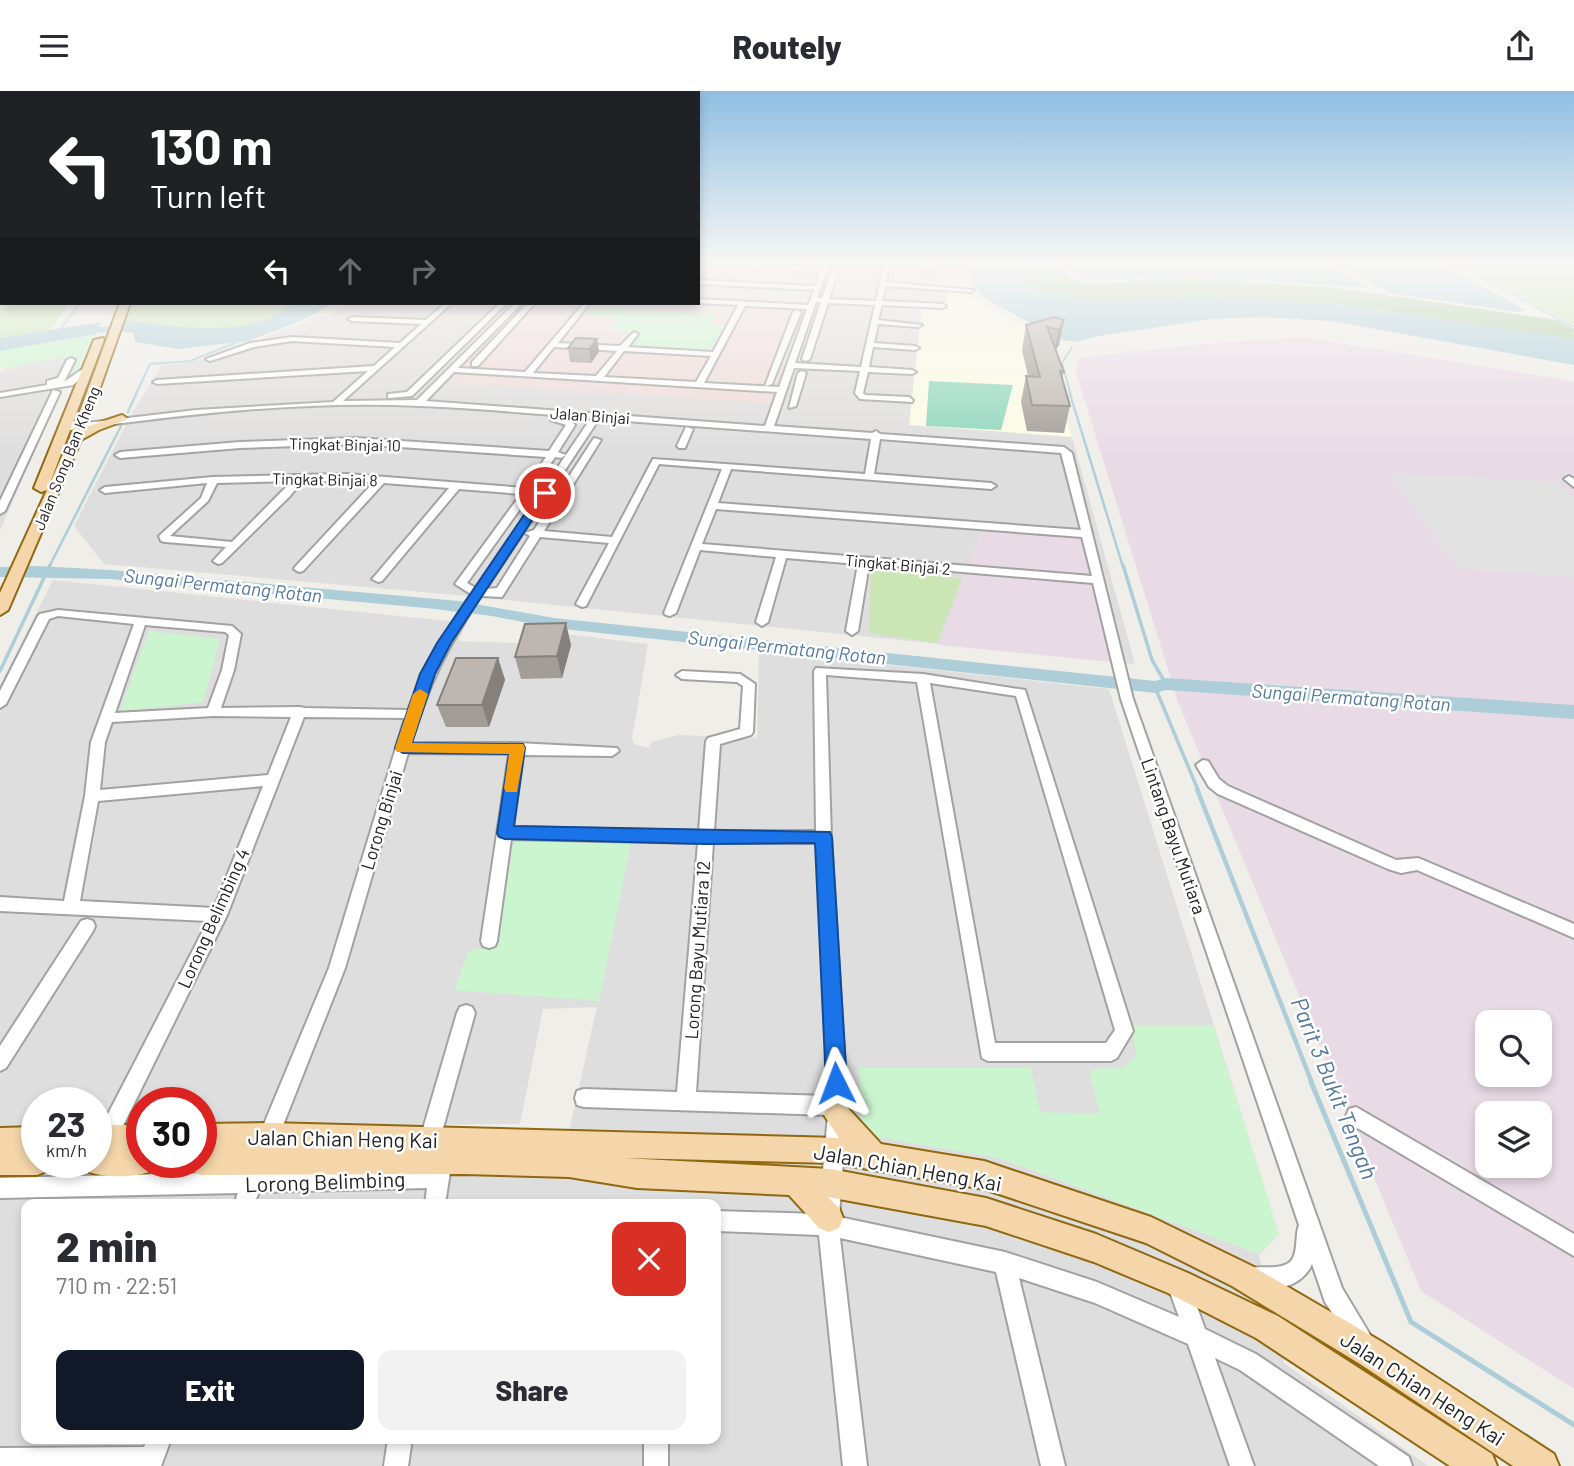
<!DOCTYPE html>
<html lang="en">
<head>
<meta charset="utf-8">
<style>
	body { margin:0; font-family:Barlow,sans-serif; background:#f2f2f3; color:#2b2b33; height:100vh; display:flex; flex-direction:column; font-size:26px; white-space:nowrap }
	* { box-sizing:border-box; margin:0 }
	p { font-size:23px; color:#7c7c81 }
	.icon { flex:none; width:38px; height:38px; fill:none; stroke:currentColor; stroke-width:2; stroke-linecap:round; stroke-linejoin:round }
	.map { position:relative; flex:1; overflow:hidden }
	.details { position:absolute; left:21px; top:1108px; width:700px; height:245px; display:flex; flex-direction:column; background:#fff; border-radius:14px; box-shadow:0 4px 10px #0003 }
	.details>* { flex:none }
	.hud { position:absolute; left:0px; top:0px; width:700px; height:214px; box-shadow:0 4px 10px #0003; background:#202124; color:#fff; overflow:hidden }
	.tools { position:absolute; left:1475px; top:919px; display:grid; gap:14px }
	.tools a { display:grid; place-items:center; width:77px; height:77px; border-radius:14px; background:#fff; box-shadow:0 4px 10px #0003; font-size:35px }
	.speed { position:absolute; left:21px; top:996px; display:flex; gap:14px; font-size:35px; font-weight:700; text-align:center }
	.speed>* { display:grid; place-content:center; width:91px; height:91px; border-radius:50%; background:#fff; box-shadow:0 4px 10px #0003; line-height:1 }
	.speed small { font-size:18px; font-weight:400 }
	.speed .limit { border:10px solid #d22; background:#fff; color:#111 }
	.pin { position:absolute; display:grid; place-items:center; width:60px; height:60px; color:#fff; margin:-30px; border:4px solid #fff; border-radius:50%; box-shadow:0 2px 7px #0007 }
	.me { position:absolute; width:77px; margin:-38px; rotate:357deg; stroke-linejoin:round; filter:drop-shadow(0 0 5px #0008) }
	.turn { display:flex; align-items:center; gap:24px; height:147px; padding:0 35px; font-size:32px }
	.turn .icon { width:91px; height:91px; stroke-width:2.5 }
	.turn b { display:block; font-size:49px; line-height:60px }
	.lanes { display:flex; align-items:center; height:66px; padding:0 35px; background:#0003; justify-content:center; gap:35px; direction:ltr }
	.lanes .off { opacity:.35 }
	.round { display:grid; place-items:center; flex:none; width:74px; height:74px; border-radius:14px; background:#f2f2f3 }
	.head { display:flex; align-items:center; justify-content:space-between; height:119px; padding:0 35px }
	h1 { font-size:42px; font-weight:800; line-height:52px }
	.action { display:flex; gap:14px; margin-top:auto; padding:14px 35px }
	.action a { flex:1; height:80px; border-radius:14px; background:#111827; color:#fff; font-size:28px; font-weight:800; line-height:80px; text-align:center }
	.action a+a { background:#f2f2f3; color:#2b2b33 }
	header { display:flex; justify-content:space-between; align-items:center; height:91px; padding:0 35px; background:#fff; font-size:32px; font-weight:800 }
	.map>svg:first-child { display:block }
</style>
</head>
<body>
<header><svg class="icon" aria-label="menu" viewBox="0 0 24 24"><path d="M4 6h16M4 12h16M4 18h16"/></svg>Routely<svg class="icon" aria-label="share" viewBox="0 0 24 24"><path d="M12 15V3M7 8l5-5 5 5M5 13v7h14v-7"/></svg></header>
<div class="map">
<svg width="1574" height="1375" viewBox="0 0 1574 1375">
	<rect width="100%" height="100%" fill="#f0eee8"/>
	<g fill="#dfdede" fill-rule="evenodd">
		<polygon points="698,173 940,173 940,194 962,196 987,217 1055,248 1060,254 1052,272 1058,306 1072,346 1135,573 457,504 104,473 74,435 132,322 162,274 192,271 254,251 318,225 328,226 348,212 698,212"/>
		<polygon points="70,265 75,266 0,440 0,282 5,278 34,271"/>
		<path d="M53 489 467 532 458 550 518 552 537 544H574L648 553 632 648 634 653 649 657 651 651 679 644 757 647 759 560 1109 598 1279 1143 1259 1164 1284 1272 1428 1375H0V1086L335 1083 559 1086 597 916 543 918 520 1033 201 1035V1012H142V1035L96 1036V1012H37V1036H0V594ZM26 1113H716V1348H26Z"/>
	</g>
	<polygon fill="#efdbda" points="698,199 808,204 770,312 444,291 523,212 698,212"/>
	<g fill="#e9dbe6" fill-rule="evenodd">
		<path d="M1302 246 1574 290V1298L1421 1200 1178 611 1076 281 1079 267 1192 254ZM1488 931H1540V984H1488ZM1488 1022H1540V1074H1488Z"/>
		<polygon points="985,432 1084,439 1112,571 939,554"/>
	</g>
	<polygon fill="#fcfce5" points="948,199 966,200 987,217 1055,248 1060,254 1052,272 1058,306 1072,346 909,334 922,216 945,217"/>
	<g fill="#cbe5b4">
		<polygon points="0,173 2,212 70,212 50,239 0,247"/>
		<polygon points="1459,173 1574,173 1574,234"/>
		<path d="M131 212H293C251 249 176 236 126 229Z"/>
		<polygon points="879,478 945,483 961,489 937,552 869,542 871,482"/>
	</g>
	<polygon fill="#accba1" points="1022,173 1057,173 1070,189 1088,192 1204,188 1337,197 1557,229 1574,238 1574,248 1340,213 1200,206 1105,210 1039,201 1031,195"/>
	<g fill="#cbf5cf">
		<polygon points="616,217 717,223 711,235 723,235 710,260 628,255 637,242 611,240 612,237 610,237 617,227 584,225 590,218"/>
		<polygon points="96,243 73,286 65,289 75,267 69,267 70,264 0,278 0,260"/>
		<polygon points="149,540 220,548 203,611 120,620"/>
		<polygon points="514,749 631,751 599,910 454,899 469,859 497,855"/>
		<polygon points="1132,934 1213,934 1279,1143 1259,1163 1002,1068 862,1043 859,977 1031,977 1040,1021 1100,1023 1089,978 1123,977 1136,965"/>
	</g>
	<polygon fill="#8ed7bd" points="929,290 1013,294 1001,339 926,335"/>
	<polygon fill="#e1e1e1" points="1389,382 1560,391 1574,406 1574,486 1458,478"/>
	<g fill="#adced9">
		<polygon points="967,173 1022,173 1031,195 1039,201 1105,210 1200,206 1340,213 1574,248 1574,274 1331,230 1263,226 1213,228 1098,245 1076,251 1063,249 987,209 974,194"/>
		<polygon points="1069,173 1329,173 1367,197 1201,185 1088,189 1082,187"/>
		<polygon points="1341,173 1440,173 1525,219 1519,221 1390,202"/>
		<path d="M293 212H334L303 229 248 250 178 258 135 251 133 242 122 240 126 229C176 236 250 249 293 212Z"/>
		<polygon points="101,231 96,243 0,260 0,247"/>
	</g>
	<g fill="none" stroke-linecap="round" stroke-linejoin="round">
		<g stroke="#adced9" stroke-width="2">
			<polyline points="1456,173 1574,236"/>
			<polyline points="58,241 80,212"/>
			<polyline points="135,305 150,273 190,270 245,248"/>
			<polyline points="1071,305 1062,272 1072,256"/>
		</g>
		<g stroke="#adced9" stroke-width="2.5">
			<polyline points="1070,303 1123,476"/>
			<polyline points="128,321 136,303"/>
			<polyline points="49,476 121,335"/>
		</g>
		<g stroke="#adced9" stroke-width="3.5">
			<polyline points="1123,474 1152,569 1166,593"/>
			<polyline points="0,580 50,474"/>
			<polyline points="1155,596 1198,699"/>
		</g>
		<polyline stroke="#adced9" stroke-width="4.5" points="1197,698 1312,992"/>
		<polyline stroke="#adced9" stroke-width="5" points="1311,991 1411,1231 1574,1334"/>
		<g fill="#adced9" fill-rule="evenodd">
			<polygon points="136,235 140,236 140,240 71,243 66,240 71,237"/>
			<polygon points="37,475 111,479 459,510 554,527 1155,590 1166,587 1574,614 1574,628 1166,599 1155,602 554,537 492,525 426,517 111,488 0,486 0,476"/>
		</g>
		<defs>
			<g id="minor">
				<path d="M711 173 821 177 823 173H829L817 207H822L834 173H840L829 208 876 210 884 173 942 178 939 180 889 177 886 191 974 199 971 201 886 195 882 210 943 213 946 215 943 217 882 214 878 229 922 234 918 236 878 233 874 252 915 255 919 257 915 259 873 256 869 276 912 279 916 281 912 283 868 281 863 302 865 304 909 306 913 309 912 311 860 308 855 302 860 280 794 277 774 335 872 342 876 340 880 343 1064 356 1072 362 1133 608 1342 1197 1372 1247 1369 1255 1361 1258 1353 1255 1325 1211 1312 1173C1302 1197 1270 1203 1246 1194L1243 1186 1246 1178C1259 1173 1285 1182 1293 1167 1298 1157 1295 1144 1299 1134L1121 608 1093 492 869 473 858 540 852 544 846 540 858 473 786 467 768 531 762 535 756 531 776 466 700 459 676 522 670 525 666 524 664 522 722 378 659 373 586 515 582 516 576 513 609 452 540 446 502 506 481 505C447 557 429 592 411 652H517L617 657 619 660 612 665 523 664 513 736 699 740 706 650 708 647 740 638 743 595 737 591 682 588 676 584 682 580 740 583 755 593 753 641 751 644 720 653 714 740H816L814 580 816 577 923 583 1025 599 1133 940 1117 967 1111 970H988L982 967 917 591 826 584 831 746 847 1015 839 1126 1005 1161 1097 1191 1179 1226 1167 1193 1170 1185 1178 1182 1186 1185 1205 1238 1256 1263 1409 1366 1412 1375H1379L1240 1279 1215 1267 1254 1375H1230L1188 1253 1095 1212 1019 1187 1065 1375H1041L996 1181 840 1147 867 1375H843L819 1144 716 1140V1120L819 1123 828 1024 584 1016 577 1014 575 1007 577 1000 584 998 677 1001 698 752 511 748 497 850 495 855 489 857 483 855 481 850 509 663 408 662 345 877 276 1052 269 1055 262 1052 259 1045 329 877 405 627 304 626 227 824 122 1037 115 1040 108 1037 105 1030 108 1023 208 830 0 820V806L64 810 85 705 91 651 134 533 58 525 49 528 6 613 0 617V600L38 525 40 523 58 519 232 535 241 543 234 579 221 617 300 616 305 617 408 619C425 575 445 542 471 503L455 493 521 403 459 398 382 490 378 491 372 488 374 486 449 397 384 392 303 480 299 481 294 478 295 476 374 391 302 390 290 405 222 472 218 473 213 470 226 456 165 451 161 450 159 445 201 407 207 392 105 402 100 399 105 396 213 386 347 383 525 397 546 366 356 353 240 357 120 367 115 364 120 361 240 351 356 347 549 360 566 334 551 329 555 326 570 328 575 334 558 361 566 364 561 367 555 366 534 398 538 401 536 403 530 404 467 492 476 497 591 327C534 323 477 317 420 315 302 309 180 324 63 340L60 339V335L196 319 333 311 368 280 157 293 153 291 157 289 374 275 395 256 292 250 254 256 210 270 206 268 250 252 292 246 400 252 421 233 352 230 348 228 352 226 426 229 445 212H452L343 310 417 309 515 212H522L458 277 525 281 584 212H590L558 252 620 255 634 241 638 243 628 256 713 261 738 214 698 212V208L808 214 814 199 698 193V189L815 195 820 181ZM816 211H821L802 268 806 270 810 268 828 212 875 214 861 276 795 272ZM745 215 807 218 779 296 704 292ZM554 256 617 260 596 285 533 282ZM624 260 711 265 696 291 604 286ZM454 281 777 301 765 335 426 310ZM599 328 871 348 865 383 653 368 612 446 544 440 601 349 594 347 534 439 525 442 530 445 497 497 486 498ZM880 348 1061 362 1081 439 718 412 731 378 991 398 996 395 991 392 874 383ZM292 390 232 451 170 445 208 410 217 392ZM716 418 1082 446 1092 485 702 453ZM145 534 225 541 229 544 222 579 208 617 115 622ZM930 592 1016 605 1115 939 1106 952H995ZM213 625 291 626 268 684 100 699 105 651 112 631ZM263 695 214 817 80 810 98 710ZM713 752H817L828 1005 696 1001Z"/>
				<polygon points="500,212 507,212 412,305 388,307 388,303 407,301"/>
				<polygon points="528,212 535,212 478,275 472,275 472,271"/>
				<polygon points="797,219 801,221 772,293 765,295 793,221"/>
				<polygon points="71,267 75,269 64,291 84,277 91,279 73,294 0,306 0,302 47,294 47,290 58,287 67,269"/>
				<polygon points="802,280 806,282 796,315 789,317 798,282"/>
				<polygon points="53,299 60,301 5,420 0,423 0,410"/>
				<polygon points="686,336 693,338 685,357 679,357 677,355"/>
				<polygon points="1569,385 1574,388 1574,396 1564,388"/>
				<polygon points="1203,669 1208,670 1219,688 1228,695 1396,769 1418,767 1423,769 1574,833 1574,847 1417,779 1401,782 1388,778 1218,703 1209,696 1196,674"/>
				<polygon points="87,828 93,830 95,835 93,840 6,977 0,980 0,955 81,830"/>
				<polygon points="466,914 472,916 475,922 440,1048 437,1055 430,1058 423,1055 420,1048 457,922 460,916"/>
				<polygon points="1356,1016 1574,1143 1574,1165 1349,1032 1346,1025 1349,1018"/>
				<polygon points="440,1071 447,1074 450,1081 445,1113 425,1113 427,1097 259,1101 254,1113 234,1113 238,1102 0,1107 0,1087 246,1081 254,1077 262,1081 432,1077 433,1074"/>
				<polygon points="147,1348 171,1348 161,1375 0,1375 0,1357 144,1356"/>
				<polygon points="388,1348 412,1348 408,1375 384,1375"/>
				<rect x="644" y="1348" width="24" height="27"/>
			</g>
			<g id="major">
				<polygon points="120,212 130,212 86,336 122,324 128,328 99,339 81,349 8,519 0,524 0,502 47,399 41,401 34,397 94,249 103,247 104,249 50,392 70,347"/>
				<polygon points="837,1011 846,1015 881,1053 984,1070 1151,1126 1252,1175 1382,1251 1554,1363 1559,1375 1513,1375 1360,1273 1232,1195 1146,1152 984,1098 833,1072 624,1067 830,1078 986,1107 1096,1143 1188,1182 1278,1225 1492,1363 1497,1375 1450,1375 1256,1247 1168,1202 1094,1171 986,1135 828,1106 839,1117 843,1127 839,1137 829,1141 819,1137 789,1104 637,1097 569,1086 464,1083 201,1084 191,1080 188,1071 201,1071 201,1033 269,1032 839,1047 824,1024 828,1015"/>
				<path d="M96 1034H142V1071H155L152 1080C134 1087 104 1087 86 1080L83 1071H96Z"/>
				<polygon points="37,1036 37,1071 50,1071 47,1080 37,1084 0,1084 0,1037"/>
			</g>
		</defs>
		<use href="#minor" stroke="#a2a2a2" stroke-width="4"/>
		<use href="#major" stroke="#8f680f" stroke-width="4"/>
		<use href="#minor" fill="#fff" fill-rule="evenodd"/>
		<use href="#major" fill="#f4d6aa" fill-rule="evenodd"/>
	</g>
	<g fill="#a39d98">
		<polygon points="1064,229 1059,254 1056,259 1064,281 1062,287 1070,315 1064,342 1027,340 1021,311 1026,285 1028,285 1022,259 1026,234"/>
		<polygon points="597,248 599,261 591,272 570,271 568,257"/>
		<polygon points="571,554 562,587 521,588 515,566"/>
		<polygon points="498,567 505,589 489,636 446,636 437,614"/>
	</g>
	<g fill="#85807c">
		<polygon points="1064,229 1059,254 1053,263 1059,239"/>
		<polygon points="597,248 599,261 591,272 589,258"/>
		<polygon points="566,532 571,554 562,587 557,565"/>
		<polygon points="498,567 505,589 489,636 482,614"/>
	</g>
	<g fill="#beb7b1" stroke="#85807c" stroke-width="2">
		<polygon points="1054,226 1064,229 1059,239 1047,236 1064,281 1060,280 1070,315 1032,314 1026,285 1040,286 1026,234"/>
		<polygon points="576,247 597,248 589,258 568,257"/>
		<polygon points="566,532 557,565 515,566 525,533"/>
		<polygon points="456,567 498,567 482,614 437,614"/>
	</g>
	<linearGradient id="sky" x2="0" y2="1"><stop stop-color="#90bee2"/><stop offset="0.47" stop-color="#f8f7f5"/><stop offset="1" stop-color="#f8f7f5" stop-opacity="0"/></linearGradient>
	<rect width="1574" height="366" fill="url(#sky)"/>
	<polygon fill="#1a73e8" stroke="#114b97" stroke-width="2" points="541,399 550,402 451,552 435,583 412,652 523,653 525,657 514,735 830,741 832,746 847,992 844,999 836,1002 829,999 826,992 815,752 705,753 505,748 499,746 497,742 509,663 403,662 395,657 420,583 437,552"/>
	<polygon fill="#f59e0b" points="420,598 428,603 412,652 523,653 525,657 517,701 506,701 504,697 509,663 397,661 395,657 413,603"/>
	<g text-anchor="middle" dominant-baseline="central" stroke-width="5" stroke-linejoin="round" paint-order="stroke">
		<g font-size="16" fill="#212121" stroke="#fff">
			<text transform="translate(590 324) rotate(4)">Jalan Binjai</text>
			<text transform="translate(345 353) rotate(1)">Tingkat Binjai 10</text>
			<text transform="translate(66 367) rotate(-68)">Jalan Song Ban Kheng</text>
			<text transform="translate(325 388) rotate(1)">Tingkat Binjai 8</text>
			<text transform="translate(898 473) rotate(5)">Tingkat Binjai 2</text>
		</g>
		<g font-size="18" fill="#212121" stroke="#fff">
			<text transform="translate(381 729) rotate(-73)">Lorong Binjai</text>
			<text transform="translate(1174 745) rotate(71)">Lintang Bayu Mutiara</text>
			<text transform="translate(213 827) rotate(-66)">Lorong Belimbing 4</text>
			<text transform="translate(697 859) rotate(-86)">Lorong Bayu Mutiara 12</text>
		</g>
		<g font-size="19" font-style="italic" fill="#5278a0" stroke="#fff">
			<text transform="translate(223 494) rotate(6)">Sungai Permatang Rotan</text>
			<text transform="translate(787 556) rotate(6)">Sungai Permatang Rotan</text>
			<text transform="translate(1351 606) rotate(4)">Sungai Permatang Rotan</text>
		</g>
		<g font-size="21" fill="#212121" stroke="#fff">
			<text transform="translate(343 1047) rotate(1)">Jalan Chian Heng Kai</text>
			<text transform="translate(908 1076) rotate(10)">Jalan Chian Heng Kai</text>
			<text transform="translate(325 1090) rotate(-2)">Lorong Belimbing</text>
			<text transform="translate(1423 1297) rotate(33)">Jalan Chian Heng Kai</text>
		</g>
		<g font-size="23" font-style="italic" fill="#5278a0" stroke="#fff">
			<text transform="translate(1335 997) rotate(68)">Parit 3 Bukit Tengah</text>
		</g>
	</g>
</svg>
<div class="tools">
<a><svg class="icon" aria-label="search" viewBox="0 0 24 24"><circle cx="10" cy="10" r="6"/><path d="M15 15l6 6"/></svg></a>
<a><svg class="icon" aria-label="layers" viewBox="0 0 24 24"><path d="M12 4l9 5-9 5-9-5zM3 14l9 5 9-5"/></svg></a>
</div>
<div class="speed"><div>23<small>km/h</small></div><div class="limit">30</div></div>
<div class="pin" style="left:545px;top:402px;background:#d93025"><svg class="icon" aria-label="arrive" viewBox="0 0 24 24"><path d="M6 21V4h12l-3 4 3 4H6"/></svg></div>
<svg class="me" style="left:836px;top:992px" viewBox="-20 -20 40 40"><path d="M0-17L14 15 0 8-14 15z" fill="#1a73e8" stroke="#fff" stroke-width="4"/></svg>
<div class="hud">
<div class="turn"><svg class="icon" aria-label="left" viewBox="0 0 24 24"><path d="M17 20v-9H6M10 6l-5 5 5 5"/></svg><div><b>130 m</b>Turn left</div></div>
<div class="lanes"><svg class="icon" aria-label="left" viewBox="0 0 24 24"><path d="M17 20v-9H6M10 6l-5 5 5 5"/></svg><svg class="icon off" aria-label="ahead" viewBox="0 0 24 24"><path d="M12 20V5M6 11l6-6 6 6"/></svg><svg class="icon off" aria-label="right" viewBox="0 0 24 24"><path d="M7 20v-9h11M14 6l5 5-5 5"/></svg></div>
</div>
<section class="details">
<div class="head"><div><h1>2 min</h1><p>710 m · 22:51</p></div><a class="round" style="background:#d93025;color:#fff"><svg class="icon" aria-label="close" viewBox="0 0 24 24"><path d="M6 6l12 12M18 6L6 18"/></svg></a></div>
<div class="action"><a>Exit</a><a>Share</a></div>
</section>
</div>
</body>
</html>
